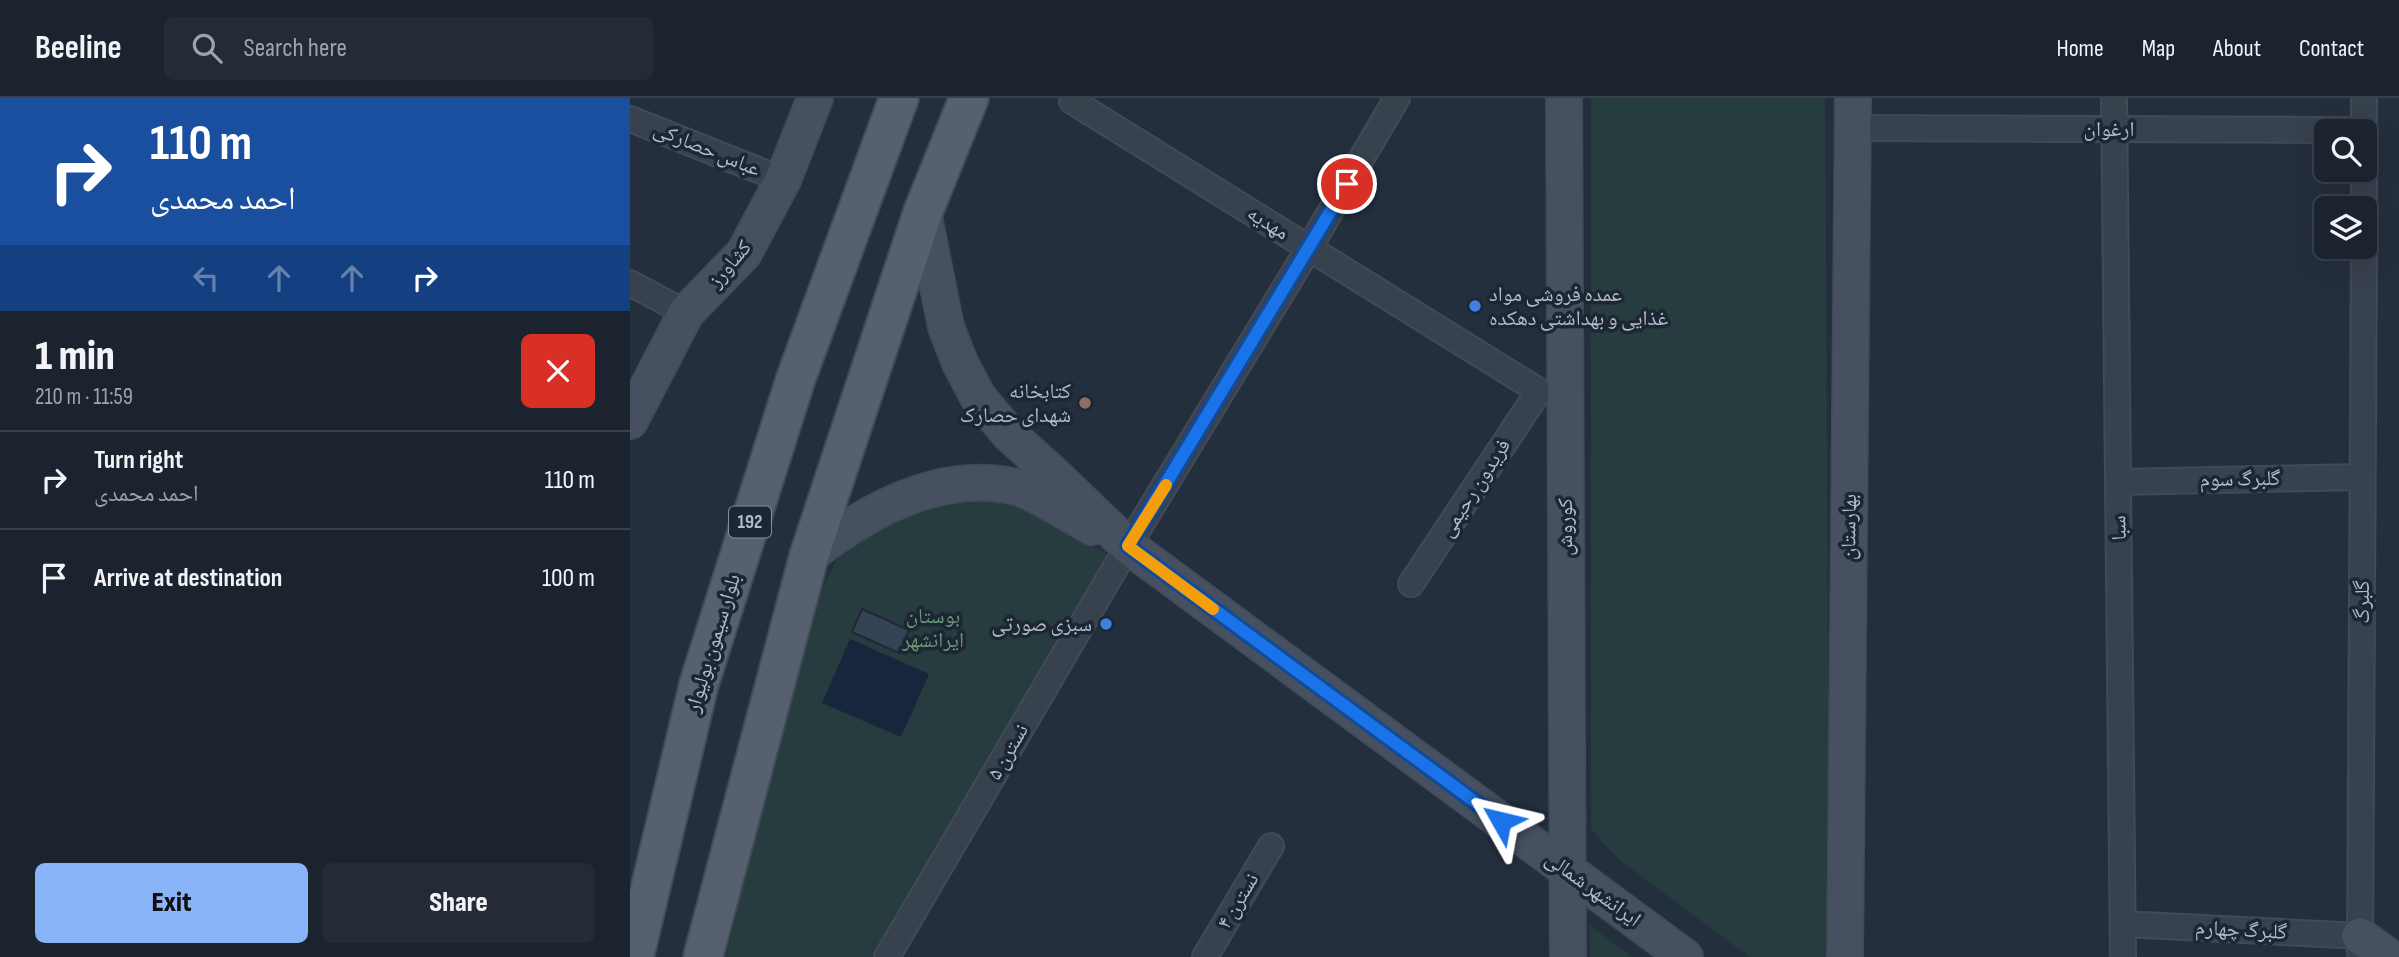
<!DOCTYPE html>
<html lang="en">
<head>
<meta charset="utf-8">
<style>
	body { margin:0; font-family:"Sofia Sans Condensed","Noto Naskh Arabic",sans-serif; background:#242b36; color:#f1f3f6; height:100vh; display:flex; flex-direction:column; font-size:26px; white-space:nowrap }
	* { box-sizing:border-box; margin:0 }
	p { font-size:23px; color:#a0a4aa }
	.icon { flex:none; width:38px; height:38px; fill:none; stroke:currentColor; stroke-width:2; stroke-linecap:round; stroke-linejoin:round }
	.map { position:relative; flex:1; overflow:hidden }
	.side { display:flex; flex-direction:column; background:#1b232e; width:630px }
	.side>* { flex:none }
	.guide { background:#1a4fa0; color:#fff; overflow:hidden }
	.tools { position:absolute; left:1684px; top:21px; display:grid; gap:14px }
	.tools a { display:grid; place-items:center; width:63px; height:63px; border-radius:10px; background:#1b232e; box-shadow:0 7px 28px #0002,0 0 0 2px #39404a; font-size:35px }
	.pin { position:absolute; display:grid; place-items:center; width:60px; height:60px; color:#fff; margin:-30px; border:4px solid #fff; border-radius:50%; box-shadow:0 2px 7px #0007 }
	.me { position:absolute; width:77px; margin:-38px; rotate:307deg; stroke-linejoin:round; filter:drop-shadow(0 0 5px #0008) }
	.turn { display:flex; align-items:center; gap:24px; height:147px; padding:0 35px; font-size:32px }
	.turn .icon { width:91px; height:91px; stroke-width:2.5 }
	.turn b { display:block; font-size:49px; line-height:60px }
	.lanes { display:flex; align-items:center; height:66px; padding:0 35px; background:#0003; justify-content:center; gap:35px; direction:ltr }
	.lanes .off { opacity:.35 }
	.round { display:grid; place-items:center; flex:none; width:74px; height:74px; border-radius:10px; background:#242b36 }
	.summary { display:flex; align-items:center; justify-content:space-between; height:119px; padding:0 35px }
	h1 { font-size:42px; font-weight:800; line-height:52px }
	.cta { display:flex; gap:14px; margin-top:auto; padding:14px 35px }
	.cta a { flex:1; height:80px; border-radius:10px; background:#8ab4f8; color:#111; font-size:28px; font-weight:800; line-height:80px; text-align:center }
	.cta a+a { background:#242b36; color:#f1f3f6 }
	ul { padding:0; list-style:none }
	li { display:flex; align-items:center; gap:21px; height:98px; padding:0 35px; border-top:2px solid #39404a }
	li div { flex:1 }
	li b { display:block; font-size:26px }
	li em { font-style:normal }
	header { display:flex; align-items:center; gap:42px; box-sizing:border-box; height:98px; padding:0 35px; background:#1b232e; border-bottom:2px solid #39404a }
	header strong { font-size:33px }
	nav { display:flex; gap:38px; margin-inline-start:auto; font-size:24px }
	.search { width:490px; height:63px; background:#242b36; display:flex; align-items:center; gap:18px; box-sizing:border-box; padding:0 24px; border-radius:10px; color:#a0a4aa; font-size:26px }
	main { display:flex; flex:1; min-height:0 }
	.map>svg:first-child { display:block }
</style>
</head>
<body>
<header>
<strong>Beeline</strong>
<div class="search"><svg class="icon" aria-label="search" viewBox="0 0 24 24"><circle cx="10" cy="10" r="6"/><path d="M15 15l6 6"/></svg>Search here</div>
<nav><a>Home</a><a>Map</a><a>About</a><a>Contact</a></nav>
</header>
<main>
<section class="side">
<div class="guide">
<div class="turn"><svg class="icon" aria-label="right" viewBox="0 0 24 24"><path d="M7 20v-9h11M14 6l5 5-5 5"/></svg><div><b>110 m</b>احمد محمدی</div></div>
<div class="lanes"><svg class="icon off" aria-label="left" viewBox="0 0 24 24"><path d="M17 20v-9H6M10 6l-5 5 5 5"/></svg><svg class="icon off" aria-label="ahead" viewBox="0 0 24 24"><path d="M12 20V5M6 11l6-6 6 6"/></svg><svg class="icon off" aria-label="ahead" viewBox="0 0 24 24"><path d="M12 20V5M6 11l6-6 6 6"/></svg><svg class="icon" aria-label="right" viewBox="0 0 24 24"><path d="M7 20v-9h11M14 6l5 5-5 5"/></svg></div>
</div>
<div class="summary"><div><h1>1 min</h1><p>210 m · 11:59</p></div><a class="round" style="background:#d93025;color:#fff"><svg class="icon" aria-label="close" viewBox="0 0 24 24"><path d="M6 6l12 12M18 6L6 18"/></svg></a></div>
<ul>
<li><svg class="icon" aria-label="right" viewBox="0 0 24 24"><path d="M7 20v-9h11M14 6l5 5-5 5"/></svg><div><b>Turn right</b><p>احمد محمدی</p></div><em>110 m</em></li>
<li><svg class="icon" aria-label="arrive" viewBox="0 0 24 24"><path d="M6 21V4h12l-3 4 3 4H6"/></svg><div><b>Arrive at destination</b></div><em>100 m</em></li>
</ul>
<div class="cta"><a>Exit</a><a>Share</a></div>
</section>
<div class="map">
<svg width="1769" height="859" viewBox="0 0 1769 859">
	<rect width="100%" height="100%" fill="#242f3e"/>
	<g fill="#263c3f">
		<polygon points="961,0 1195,0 1200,859 1120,859 989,762 961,731"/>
		<polygon points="319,402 385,402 481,459 243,859 96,859 133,698 187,500 207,462 233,434"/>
		<polygon points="959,827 1002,859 960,859"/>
	</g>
	<polygon fill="#17263c" points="220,541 299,576 271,639 192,605"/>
	<polygon fill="#364354" stroke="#1f2835" stroke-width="2" points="232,511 279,532 269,555 222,534"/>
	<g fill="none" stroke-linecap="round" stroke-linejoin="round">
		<defs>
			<g id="street">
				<polyline points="444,0 442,3 909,293 781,486"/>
				<polyline points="1484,0 1493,859"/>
				<polyline points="0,21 153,82"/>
				<polyline points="1224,30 1734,32"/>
				<polyline points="1734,33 1734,0"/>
				<polyline points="1734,110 1734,72"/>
				<polyline points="0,185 56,215"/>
				<polyline points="1488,384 1732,379"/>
				<polyline points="1493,826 1730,838"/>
				<polyline points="1730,855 1734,149"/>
				<polyline points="257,859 498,448 679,150 767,0"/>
				<polyline points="575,859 641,748"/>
			</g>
			<g id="secondary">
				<polyline points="934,0 938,859"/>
				<polyline points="293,114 316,229 330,265 348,299 380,337 421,374 498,448 1055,859"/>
				<polyline points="0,323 56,215 114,155 153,82 185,0"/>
				<path d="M179 458C236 413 310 371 386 389 405 394 442 418 462 429"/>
				<polyline points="1730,838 1759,859"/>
				<polyline points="1215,859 1223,0"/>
			</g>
			<g id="primary">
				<polyline points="4,859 69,586 166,280 269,0"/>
				<polyline points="73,859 179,458 293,114 339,0"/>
			</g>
		</defs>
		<use href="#street" stroke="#414a57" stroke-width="28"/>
		<use href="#secondary" stroke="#414a57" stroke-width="38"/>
		<use href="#primary" stroke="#414a57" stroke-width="42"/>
		<use href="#street" stroke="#38414e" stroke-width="24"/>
		<use href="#secondary" stroke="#465061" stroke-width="35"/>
		<use href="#primary" stroke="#56606e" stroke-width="38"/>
	</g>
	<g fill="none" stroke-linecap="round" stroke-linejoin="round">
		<defs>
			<polyline id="route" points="717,86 498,448 871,723"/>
		</defs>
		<use href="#route" stroke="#114b97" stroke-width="18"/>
		<use href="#route" stroke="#1a73e8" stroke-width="12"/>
		<polyline stroke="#f59e0b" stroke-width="12" points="536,387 498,448 583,511"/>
	</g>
	<g fill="#3f7fe0" stroke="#1d2633" stroke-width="2.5">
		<circle cx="845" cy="208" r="7"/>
		<circle cx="476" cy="526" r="7"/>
	</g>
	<circle fill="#8d6e63" stroke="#1d2633" stroke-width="2.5" cx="455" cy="305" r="7"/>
	<g text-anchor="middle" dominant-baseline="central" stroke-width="7" stroke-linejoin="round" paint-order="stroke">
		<rect fill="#1d2633" stroke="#878f9c" stroke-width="2" x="99" y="408.5" width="42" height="31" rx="5"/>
		<g font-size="19" font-weight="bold" fill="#b4bcc9">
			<text x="120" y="424">192</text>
		</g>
		<g font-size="21" fill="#b4bcc9" stroke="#1d2633">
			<text x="1479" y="31">ارغوان</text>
			<text transform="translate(77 51) rotate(22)">عباس حصارکی</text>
			<text transform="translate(638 125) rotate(32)">مهدیه</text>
			<text transform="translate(100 166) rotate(-50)">کشاورز</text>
			<text transform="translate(1610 381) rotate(-1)">گلبرگ سوم</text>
			<text transform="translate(845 390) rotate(-57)">فریدون رحیمی</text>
			<text transform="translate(935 429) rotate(-90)">کوروش</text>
			<text transform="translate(1219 429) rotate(-89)">بهارستان</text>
			<text transform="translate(1489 430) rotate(-91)">سبا</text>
			<text transform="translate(1732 504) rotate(-90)">گلبرگ</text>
			<text transform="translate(83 545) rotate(-73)">بلوار سیمون بولیوار</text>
			<text transform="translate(378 654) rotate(-60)">نسترن ۵</text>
			<text transform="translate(963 791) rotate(36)">ایرانشهر شمالی</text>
			<text transform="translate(608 803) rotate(-59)">نسترن ۴</text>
			<text transform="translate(1611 832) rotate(3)">گلبرگ چهارم</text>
		</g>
		<g font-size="21" fill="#b4bcc9" stroke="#1d2633" text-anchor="end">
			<text x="859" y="196" text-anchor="start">عمده فروشی مواد<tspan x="859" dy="24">غذایی و بهداشتی دهکده</tspan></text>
			<text x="441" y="293">کتابخانه<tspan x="441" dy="24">شهدای حصارک</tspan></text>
			<text x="462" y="526">سبزی صورتی</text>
		</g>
		<g font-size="21" fill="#6b9a76" stroke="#1d2633">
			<text x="303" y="518">بوستان<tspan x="303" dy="24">ایرانشهر</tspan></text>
		</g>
	</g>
</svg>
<div class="tools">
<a><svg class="icon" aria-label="search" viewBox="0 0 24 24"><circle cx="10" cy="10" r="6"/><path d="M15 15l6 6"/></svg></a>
<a><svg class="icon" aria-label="layers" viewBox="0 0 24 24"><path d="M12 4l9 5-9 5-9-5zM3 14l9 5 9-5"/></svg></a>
</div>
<div class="pin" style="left:717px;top:86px;background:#d93025"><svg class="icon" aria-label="arrive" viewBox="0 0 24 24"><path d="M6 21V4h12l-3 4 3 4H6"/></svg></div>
<svg class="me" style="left:871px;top:723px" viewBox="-20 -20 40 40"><path d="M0-17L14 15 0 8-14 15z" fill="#1a73e8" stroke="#fff" stroke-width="4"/></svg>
</div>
</main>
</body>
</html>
